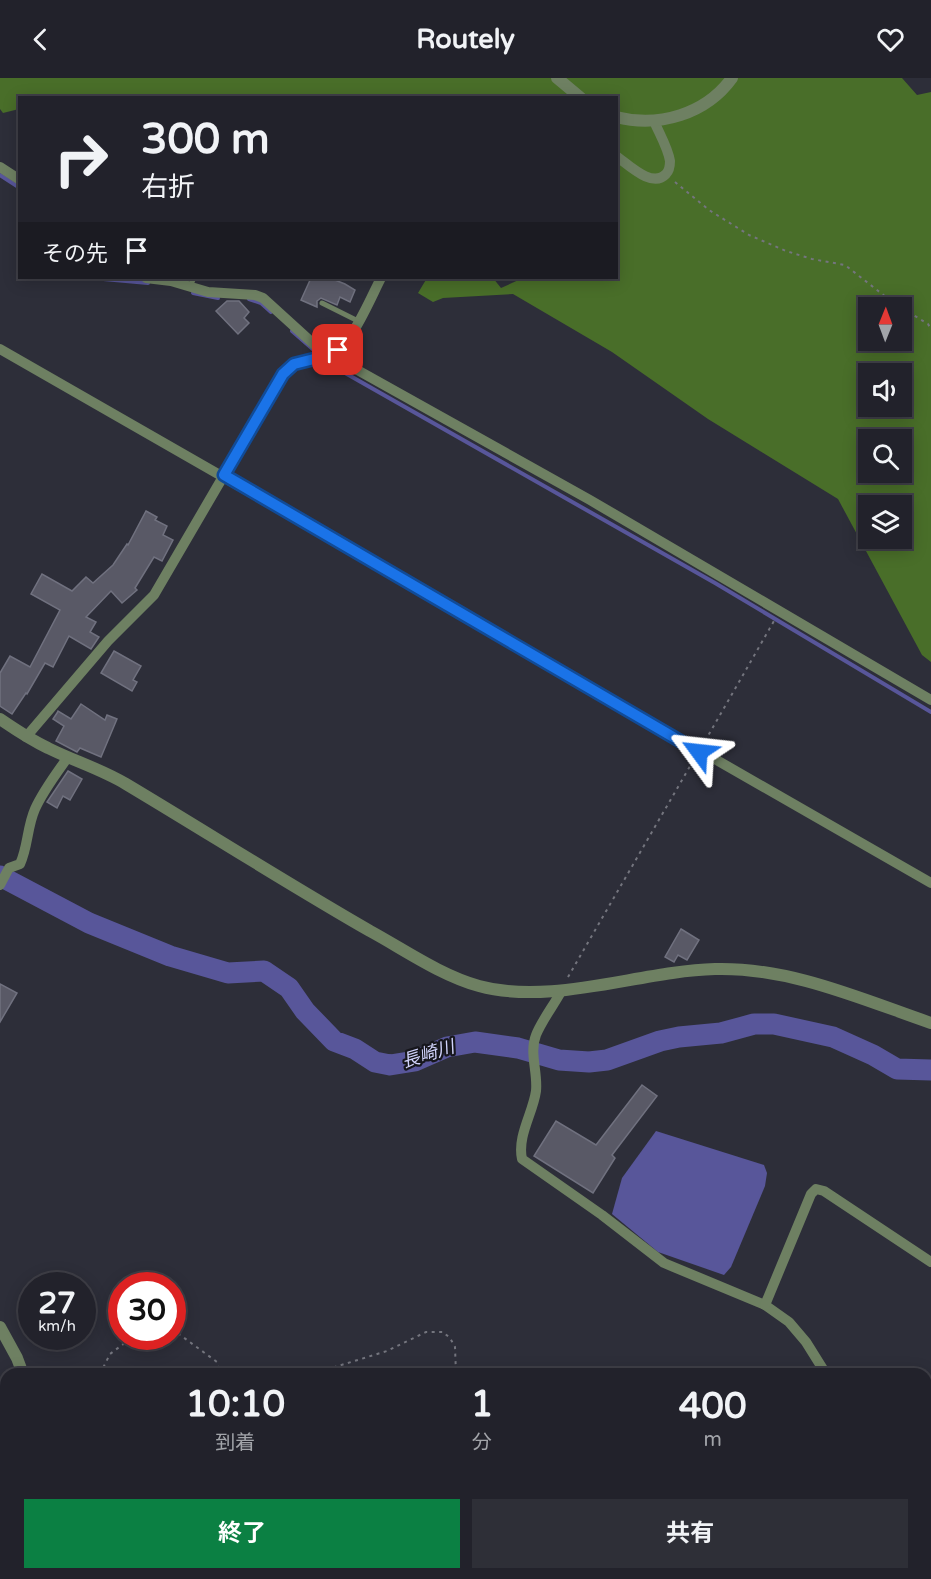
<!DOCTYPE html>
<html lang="ja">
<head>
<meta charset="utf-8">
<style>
	body { margin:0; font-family:"Varela Round","Noto Sans JP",sans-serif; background:#2e2f37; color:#f1f3f6; height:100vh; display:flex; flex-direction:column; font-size:22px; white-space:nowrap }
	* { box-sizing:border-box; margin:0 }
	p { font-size:20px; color:#a2a4a9 }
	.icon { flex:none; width:33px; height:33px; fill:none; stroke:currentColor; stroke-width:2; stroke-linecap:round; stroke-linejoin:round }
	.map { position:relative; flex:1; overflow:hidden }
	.drawer { position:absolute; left:0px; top:1290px; width:932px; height:212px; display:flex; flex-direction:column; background:#22222b; border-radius:18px 18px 0 0; box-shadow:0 3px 15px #0003,0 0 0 2px #3f3f47 }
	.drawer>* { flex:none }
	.hud { position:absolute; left:18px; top:18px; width:600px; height:183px; border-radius:0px; box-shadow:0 3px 15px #0003,0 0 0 2px #3f3f47; background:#22222b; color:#f1f3f6; overflow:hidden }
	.needle { width:39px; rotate:1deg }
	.tools { position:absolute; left:858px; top:219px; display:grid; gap:12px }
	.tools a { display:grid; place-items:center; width:54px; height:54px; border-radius:0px; background:#22222b; box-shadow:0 3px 15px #0003,0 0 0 2px #3f3f47; font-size:30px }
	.speed { position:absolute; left:18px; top:1194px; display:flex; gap:12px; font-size:30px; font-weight:700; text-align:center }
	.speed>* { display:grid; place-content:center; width:78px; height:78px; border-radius:50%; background:#22222b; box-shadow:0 3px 15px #0003,0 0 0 2px #3f3f47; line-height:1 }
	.speed small { font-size:15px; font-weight:400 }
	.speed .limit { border:9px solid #d22; background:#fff; color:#111 }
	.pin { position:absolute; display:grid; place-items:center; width:51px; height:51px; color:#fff; margin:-26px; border-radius:12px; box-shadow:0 3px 9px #0006 }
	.me { position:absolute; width:66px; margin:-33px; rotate:300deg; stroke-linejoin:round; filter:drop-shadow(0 0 4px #0008) }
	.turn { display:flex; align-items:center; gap:21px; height:126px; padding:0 24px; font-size:27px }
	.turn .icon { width:78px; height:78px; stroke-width:2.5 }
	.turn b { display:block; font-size:42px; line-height:51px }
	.then { display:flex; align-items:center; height:57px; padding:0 24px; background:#0003; gap:12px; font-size:22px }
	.eta { display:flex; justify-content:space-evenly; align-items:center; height:102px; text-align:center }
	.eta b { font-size:36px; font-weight:700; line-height:42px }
	.button { display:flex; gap:12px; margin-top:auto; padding:12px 24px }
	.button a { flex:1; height:69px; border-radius:0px; background:#0b8043; color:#fff; font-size:24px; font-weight:700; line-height:69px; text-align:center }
	.button a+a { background:#2e2f37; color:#f1f3f6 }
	header { display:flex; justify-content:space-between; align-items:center; height:78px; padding:0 24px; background:#22222b; font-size:27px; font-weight:700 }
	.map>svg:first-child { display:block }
</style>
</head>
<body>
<header><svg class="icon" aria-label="back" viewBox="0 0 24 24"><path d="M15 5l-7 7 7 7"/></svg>Routely<svg class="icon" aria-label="heart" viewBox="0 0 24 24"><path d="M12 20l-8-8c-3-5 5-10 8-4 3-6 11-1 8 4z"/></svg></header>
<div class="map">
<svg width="931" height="1501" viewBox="0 0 931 1501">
	<rect width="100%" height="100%" fill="#2d2e39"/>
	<polygon fill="#3f592c" points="844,1496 906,1496 915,1501 844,1501"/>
	<g fill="#496e29" fill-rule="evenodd">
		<path d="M0 0H902L917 17 931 14V584L922 577 838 421 708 341 612 274 513 216 443 220 433 224 418 215 427 200H493L501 210 523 200H616V20H20L19 31 3 35 0 31ZM868 230H902V262H868ZM868 296H902V328H868ZM868 362H902V394H868ZM868 428H902V460H868Z"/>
		<polygon points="629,1496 795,1496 804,1501 625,1501"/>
	</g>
	<polygon fill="#58569a" points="656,1053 764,1087 767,1095 765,1108 731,1189 724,1197 658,1174 612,1136 622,1100"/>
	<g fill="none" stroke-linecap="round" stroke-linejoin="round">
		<g stroke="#58569a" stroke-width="4">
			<polyline points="0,97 20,110"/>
			<polyline points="92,200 148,205"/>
			<polyline points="193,215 218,220"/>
			<polyline points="249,221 261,225 271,234"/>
			<polyline points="292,253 331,287 715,505 931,634"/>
		</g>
		<polyline stroke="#58569a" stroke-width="21" points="0,798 89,845 170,878 228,895 264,893 289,910 305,933 334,963 355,971 375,984 390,987 415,983 447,969 475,964 518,970 559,982 589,984 607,982 660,963 679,959 721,955 754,946 774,946 833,959 873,977 897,991 931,992"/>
	</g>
	<g fill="#595966" stroke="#70717f" stroke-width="1.5">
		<polygon points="311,200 330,200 345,206 355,212 350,224 340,219 337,227 321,220 317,223 317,229 301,222"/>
		<polygon points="227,223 239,223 249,234 244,240 249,245 238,256 216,233"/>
		<polygon points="146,433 157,439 155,442 167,448 163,457 173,462 162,483 154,479 135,510 137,512 122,525 111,513 86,539 96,544 90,554 99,559 91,571 69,558 53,589 45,585 27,616 26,615 12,636 0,628 0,595 10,578 30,589 60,532 31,516 42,496 72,513 86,499 93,505 113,487 127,466 128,467"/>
		<polygon points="114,573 141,588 133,602 137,604 132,613 101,595"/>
		<polygon points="81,626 105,642 107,637 117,641 101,679 80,670 77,674 56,663 64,648 53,641 57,635 58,633 71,641"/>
		<polygon points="68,693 82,701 70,722 63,718 57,730 47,724"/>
		<polygon points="681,851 699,862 687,882 678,877 674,884 665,879"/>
		<polygon points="0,906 17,915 0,944"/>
		<polygon points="642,1007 657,1018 612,1077 615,1080 593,1115 534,1078 556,1043 596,1067"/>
	</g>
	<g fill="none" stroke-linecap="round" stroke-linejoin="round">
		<g stroke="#74757e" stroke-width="2" stroke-dasharray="3 4.5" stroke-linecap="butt">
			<polyline points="675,104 709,132 749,157 786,173 812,181 845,187 900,230"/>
			<polyline points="902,230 928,246 931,251"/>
			<polyline points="705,663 774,543"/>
			<polyline points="568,899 693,683"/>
			<polyline points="172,1251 217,1284 220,1296"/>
			<polyline points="100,1296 110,1276 134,1258"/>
			<polyline points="312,1296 387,1273 426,1254 443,1254 450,1260 455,1269 456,1296"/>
			<polyline points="0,1303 6,1300"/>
			<polyline points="0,1357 6,1345"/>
			<polyline points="354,1496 356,1501"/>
			<polyline points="817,1496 827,1501"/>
			<polyline points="898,1496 908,1501"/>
			<polyline points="856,1501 857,1496"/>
		</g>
		<g stroke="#6e8062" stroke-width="5">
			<polyline points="190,208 194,200"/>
			<polyline points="322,225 358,243"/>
		</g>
		<g stroke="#6e8062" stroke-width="10">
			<path d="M616 78C628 86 652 111 666 96 669 93 670 87 670 83 668 70 659 55 654 43"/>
			<polyline points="0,89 20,102"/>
			<polyline points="146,200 171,203 208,214 255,217 263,220 318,270 590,422 931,622"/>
			<path d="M0 271C312 447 620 629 931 805"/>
			<path d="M26 659 108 563 154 517 283 296C300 279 309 283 330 277 350 271 371 219 381 200"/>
			<path d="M0 807 9 790 20 786C28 769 27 749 35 731 43 713 56 696 68 679"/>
			<path d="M562 912C554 927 542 942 536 957 529 975 538 994 536 1013 533 1035 517 1058 522 1081L602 1137 664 1185 765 1227 789 1244 806 1264 826 1296"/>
			<polyline points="765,1227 811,1116 816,1111 824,1113 931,1184"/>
			<polyline points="841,1496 841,1501"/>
			<polyline points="930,1501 931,1500"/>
		</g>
		<g stroke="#6e8062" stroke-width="12">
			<polyline points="557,0 581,20"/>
			<path d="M616 39C659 50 706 36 732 0"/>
			<path d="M0 641C16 652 31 662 48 670 74 683 101 691 126 706 208 755 288 806 370 853 405 872 440 897 479 908 552 928 640 893 715 891 790 889 861 921 931 945"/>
			<polyline points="0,1249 17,1280 23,1296"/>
			<polyline points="0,1387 6,1381"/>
			<polyline points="0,1437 6,1435"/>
			<polyline points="170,1496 187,1501"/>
		</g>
	</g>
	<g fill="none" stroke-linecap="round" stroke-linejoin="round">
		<defs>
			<polyline id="route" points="338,272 330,277 294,286 283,296 224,397 699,674"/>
		</defs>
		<use href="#route" stroke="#114b97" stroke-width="15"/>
		<use href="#route" stroke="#1a73e8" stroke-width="10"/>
	</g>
	<g text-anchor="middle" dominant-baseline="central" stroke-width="4.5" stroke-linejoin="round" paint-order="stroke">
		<g font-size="18" font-style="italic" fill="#d2d4fc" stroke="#16161c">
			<text transform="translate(428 976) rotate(-17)">長崎川</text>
		</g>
	</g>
</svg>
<div class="tools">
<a><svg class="needle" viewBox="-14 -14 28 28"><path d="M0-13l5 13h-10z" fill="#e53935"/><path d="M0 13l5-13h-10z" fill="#a2a4a9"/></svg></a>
<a><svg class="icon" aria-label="sound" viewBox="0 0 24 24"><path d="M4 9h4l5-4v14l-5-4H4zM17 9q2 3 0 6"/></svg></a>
<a><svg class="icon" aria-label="search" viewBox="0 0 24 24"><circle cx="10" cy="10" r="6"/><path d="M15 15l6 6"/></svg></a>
<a><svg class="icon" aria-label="layers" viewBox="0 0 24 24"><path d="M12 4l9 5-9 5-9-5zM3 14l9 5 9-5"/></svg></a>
</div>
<div class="speed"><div>27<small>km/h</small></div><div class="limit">30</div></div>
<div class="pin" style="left:338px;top:272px;background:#d93025"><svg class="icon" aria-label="arrive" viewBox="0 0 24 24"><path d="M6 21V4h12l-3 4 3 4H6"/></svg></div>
<svg class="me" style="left:699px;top:674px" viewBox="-20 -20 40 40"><path d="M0-17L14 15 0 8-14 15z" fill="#1a73e8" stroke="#fff" stroke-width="4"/></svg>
<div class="hud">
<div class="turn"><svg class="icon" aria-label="right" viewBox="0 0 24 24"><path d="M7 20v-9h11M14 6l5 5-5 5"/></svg><div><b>300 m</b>右折</div></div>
<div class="then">その先<svg class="icon" aria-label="arrive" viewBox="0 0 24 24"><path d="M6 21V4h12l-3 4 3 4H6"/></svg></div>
</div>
<section class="drawer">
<div class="eta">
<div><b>10:10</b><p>到着</p></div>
<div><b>1</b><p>分</p></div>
<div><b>400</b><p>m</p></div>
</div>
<div class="button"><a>終了</a><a>共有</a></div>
</section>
</div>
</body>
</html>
